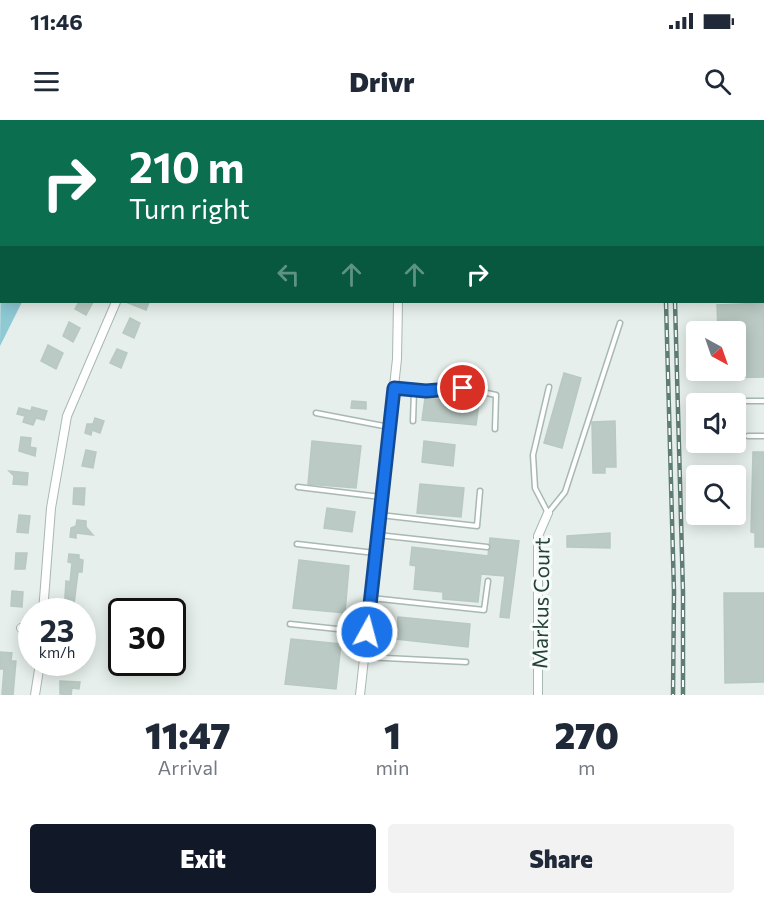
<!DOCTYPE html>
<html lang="en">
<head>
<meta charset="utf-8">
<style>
	body { margin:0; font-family:Commissioner,sans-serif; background:#f2f2f3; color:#1f2937; height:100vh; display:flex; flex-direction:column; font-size:22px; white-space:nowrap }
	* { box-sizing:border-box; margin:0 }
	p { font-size:20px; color:#747a83 }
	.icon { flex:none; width:33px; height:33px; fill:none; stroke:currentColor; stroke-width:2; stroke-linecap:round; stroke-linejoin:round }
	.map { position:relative; height:575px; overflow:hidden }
	.drawer { display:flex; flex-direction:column; background:#fff; flex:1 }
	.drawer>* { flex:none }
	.top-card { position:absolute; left:0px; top:0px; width:765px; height:183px; box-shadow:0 3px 15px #0003; background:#0b6e4f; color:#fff; overflow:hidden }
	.needle { width:39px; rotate:140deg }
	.controls { position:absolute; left:686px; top:201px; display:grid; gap:12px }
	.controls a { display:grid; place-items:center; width:60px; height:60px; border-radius:6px; background:#fff; box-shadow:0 3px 15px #0003; font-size:30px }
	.speed { position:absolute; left:18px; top:478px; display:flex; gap:12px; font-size:30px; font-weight:700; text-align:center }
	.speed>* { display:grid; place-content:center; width:78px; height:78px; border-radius:50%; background:#fff; box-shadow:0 3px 15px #0003; line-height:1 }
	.speed small { font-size:15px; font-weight:400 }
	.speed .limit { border:3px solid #111; border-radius:9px; background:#fff; color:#111 }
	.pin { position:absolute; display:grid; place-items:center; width:51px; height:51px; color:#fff; margin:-26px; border:3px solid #fff; border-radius:50%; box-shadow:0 2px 6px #0007 }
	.me { position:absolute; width:66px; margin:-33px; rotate:7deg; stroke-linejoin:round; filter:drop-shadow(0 0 4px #0008) }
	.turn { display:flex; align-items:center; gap:21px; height:126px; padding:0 30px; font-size:27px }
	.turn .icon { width:78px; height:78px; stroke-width:2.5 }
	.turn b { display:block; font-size:42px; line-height:51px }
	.lanes { display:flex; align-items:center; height:57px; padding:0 30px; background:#0003; justify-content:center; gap:30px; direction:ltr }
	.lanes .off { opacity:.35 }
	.eta { display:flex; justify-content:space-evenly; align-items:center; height:102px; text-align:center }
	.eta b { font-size:36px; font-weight:800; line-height:42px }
	.primary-button { display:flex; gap:12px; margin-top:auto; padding:12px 30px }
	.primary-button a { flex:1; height:69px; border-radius:6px; background:#111827; color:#fff; font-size:24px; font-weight:800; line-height:69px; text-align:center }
	.primary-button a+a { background:#f2f2f3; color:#1f2937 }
	.status { display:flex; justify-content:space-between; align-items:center; height:42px; padding:0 30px; background:#fff; direction:ltr }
	.status svg { height:16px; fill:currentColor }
	header { display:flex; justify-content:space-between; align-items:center; height:78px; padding:0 30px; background:#fff; font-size:27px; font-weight:800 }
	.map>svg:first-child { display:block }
</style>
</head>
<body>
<div class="status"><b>11:46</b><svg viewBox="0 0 49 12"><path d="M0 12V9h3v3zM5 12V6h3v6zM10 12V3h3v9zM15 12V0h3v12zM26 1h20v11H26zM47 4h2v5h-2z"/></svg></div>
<header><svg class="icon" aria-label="menu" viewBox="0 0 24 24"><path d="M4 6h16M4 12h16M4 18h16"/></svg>Drivr<svg class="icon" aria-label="search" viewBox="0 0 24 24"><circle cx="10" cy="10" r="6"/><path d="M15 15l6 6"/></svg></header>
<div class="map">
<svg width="764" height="575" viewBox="0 0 764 575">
	<rect width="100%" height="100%" fill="#e6efeb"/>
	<polygon fill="#8ec9d4" points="1,144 2,182 22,182 0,226"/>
	<g fill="#bbcac4" stroke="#b8c9c2" stroke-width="1.5">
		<polygon points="79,182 93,182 86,195 75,189"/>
		<polygon points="126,182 149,182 146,190"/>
		<polygon points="764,183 764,257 720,258 719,250 735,250 735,212 718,212 717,185"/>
		<polygon points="130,198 140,203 134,218 123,213"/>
		<polygon points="69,202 80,208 73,222 63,216"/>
		<polygon points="48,225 63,233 56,249 41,241"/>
		<polygon points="117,229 127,233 121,248 110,243"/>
		<polygon points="564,253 581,258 562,328 544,323"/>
		<polygon points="462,274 480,276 476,305 422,300 425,278 461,281"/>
		<polygon points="352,281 366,282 366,289 351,288"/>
		<polygon points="32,287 47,291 44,300 36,298 33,305 23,302 25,296 17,294 19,288 31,291"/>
		<polygon points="95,298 104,301 100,313 92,310 91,315 85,313 87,304 93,304"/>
		<polygon points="615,301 616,347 605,347 605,353 593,353 592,302"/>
		<polygon points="21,317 31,318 30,327 36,328 35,336 19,331"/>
		<polygon points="312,321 361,326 356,368 308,364"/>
		<polygon points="424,321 455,325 453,346 422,342"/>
		<polygon points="86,330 96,332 93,348 82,346"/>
		<polygon points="753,332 764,332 764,427 755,427 755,413 751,412"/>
		<polygon points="9,351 28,353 27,365 13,364 14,356"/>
		<polygon points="420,364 464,368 461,397 417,393"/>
		<polygon points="74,368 85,368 84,385 73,384"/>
		<polygon points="327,388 355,392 352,412 324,408"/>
		<polygon points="19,395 30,396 28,413 17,412"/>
		<polygon points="77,400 86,401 86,407 93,415 76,413 76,418 70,417 71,408 76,406"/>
		<polygon points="610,413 610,428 567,427 567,416"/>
		<polygon points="490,418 519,421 509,498 500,497 505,456 481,454 478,482 443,479 443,472 414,469 416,446 410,445 412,427 488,436"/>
		<polygon points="16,433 27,433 25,449 15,449"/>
		<polygon points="69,434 79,435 79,439 83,440 82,452 78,452 73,492 64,492 66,461 70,462 72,443 68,442"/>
		<polygon points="299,440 349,446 345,493 293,488"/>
		<polygon points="12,471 23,472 22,487 11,486"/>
		<polygon points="724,473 764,473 764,562 725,563"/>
		<polygon points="398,497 470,504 468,527 396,519"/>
		<polygon points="291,519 341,524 336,569 285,564"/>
		<polygon points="0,532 12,533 11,541 16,541 13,575 2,575 4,549 0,549"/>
		<polygon points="60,561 80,562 79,569 72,568 71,575 60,574"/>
	</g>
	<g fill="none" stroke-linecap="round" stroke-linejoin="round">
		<defs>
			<g id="lane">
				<polyline points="422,0 422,2"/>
				<polyline points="540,0 540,2"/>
				<polyline points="549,267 533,335 535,368 548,393 565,372 620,203"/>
				<polyline points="395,268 426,271 463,268 496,275 495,309"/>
				<polyline points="736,281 764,281"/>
				<polyline points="316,293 389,307"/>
				<polyline points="413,301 414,270"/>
				<polyline points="748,316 764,316"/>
				<polyline points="298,367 381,377"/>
				<polyline points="380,395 477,406 480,371"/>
				<polyline points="378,415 487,427"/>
				<polyline points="297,424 375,433"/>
				<polyline points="371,478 484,490 488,461"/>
				<polyline points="290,504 366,512"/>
				<polyline points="365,537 466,542"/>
			</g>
			<g id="street">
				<polyline points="21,0 23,2"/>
				<polyline points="392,0 392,2"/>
				<polyline points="155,2 155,0"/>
				<polyline points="0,45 2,43"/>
				<polyline points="43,492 51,388 67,296 116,182"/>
				<polyline points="21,508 32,510"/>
				<polyline points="35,575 40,543"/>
				<polyline points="360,575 397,239 398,182"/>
				<polyline points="538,575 538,416 548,393"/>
			</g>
		</defs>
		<use href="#lane" stroke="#a8b8b2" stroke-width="7"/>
		<use href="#street" stroke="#a8b8b2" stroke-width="10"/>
		<use href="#lane" stroke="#fff" stroke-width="4"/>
		<use href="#street" stroke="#fff" stroke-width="8"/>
		<defs>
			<g id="rail">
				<polyline points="660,0 660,2"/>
				<polyline points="675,0 675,2"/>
				<polyline points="666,182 674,472 673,575"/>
				<polyline points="675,182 683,472 683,575"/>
			</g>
		</defs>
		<use href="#rail" stroke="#5f7d75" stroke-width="4.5"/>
		<use href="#rail" stroke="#f7fbf9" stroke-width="2" stroke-dasharray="7" stroke-linecap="butt"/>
	</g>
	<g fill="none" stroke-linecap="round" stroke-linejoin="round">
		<defs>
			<polyline id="route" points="367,512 394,268 426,271 463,268"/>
		</defs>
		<use href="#route" stroke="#114b97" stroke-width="15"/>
		<use href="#route" stroke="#1a73e8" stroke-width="10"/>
	</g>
	<g text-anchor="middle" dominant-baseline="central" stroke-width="6" stroke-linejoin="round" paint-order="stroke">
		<g font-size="21" fill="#24423a" stroke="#f7fbf9">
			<text transform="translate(540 483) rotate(-89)">Markus Court</text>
		</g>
	</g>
</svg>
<div class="controls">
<a><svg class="needle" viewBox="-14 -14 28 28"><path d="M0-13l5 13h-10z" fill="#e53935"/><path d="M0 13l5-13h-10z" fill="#747a83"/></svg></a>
<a><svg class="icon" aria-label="sound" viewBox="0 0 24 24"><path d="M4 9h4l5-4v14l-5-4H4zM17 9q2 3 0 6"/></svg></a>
<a><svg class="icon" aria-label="search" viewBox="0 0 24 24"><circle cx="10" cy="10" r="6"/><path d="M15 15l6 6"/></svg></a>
</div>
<div class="speed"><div>23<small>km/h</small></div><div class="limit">30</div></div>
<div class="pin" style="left:463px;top:268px;background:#d93025"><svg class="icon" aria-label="arrive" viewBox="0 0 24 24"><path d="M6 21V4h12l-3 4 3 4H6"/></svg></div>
<svg class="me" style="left:367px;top:512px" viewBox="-20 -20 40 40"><circle r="17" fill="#1a73e8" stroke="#fff" stroke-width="3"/><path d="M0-11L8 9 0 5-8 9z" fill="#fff"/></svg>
<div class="top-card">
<div class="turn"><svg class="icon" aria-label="right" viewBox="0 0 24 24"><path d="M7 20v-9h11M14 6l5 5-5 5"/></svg><div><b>210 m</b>Turn right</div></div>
<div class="lanes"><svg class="icon off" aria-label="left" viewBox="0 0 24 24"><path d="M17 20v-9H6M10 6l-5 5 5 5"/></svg><svg class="icon off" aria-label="ahead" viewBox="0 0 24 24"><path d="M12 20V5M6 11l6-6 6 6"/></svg><svg class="icon off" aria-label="ahead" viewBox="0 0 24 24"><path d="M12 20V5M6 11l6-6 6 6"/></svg><svg class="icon" aria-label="right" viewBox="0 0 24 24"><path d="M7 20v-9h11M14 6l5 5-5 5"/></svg></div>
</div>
</div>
<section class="drawer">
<div class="eta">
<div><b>11:47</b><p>Arrival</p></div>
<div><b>1</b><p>min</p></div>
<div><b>270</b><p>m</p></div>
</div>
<div class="primary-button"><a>Exit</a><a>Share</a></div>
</section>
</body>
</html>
